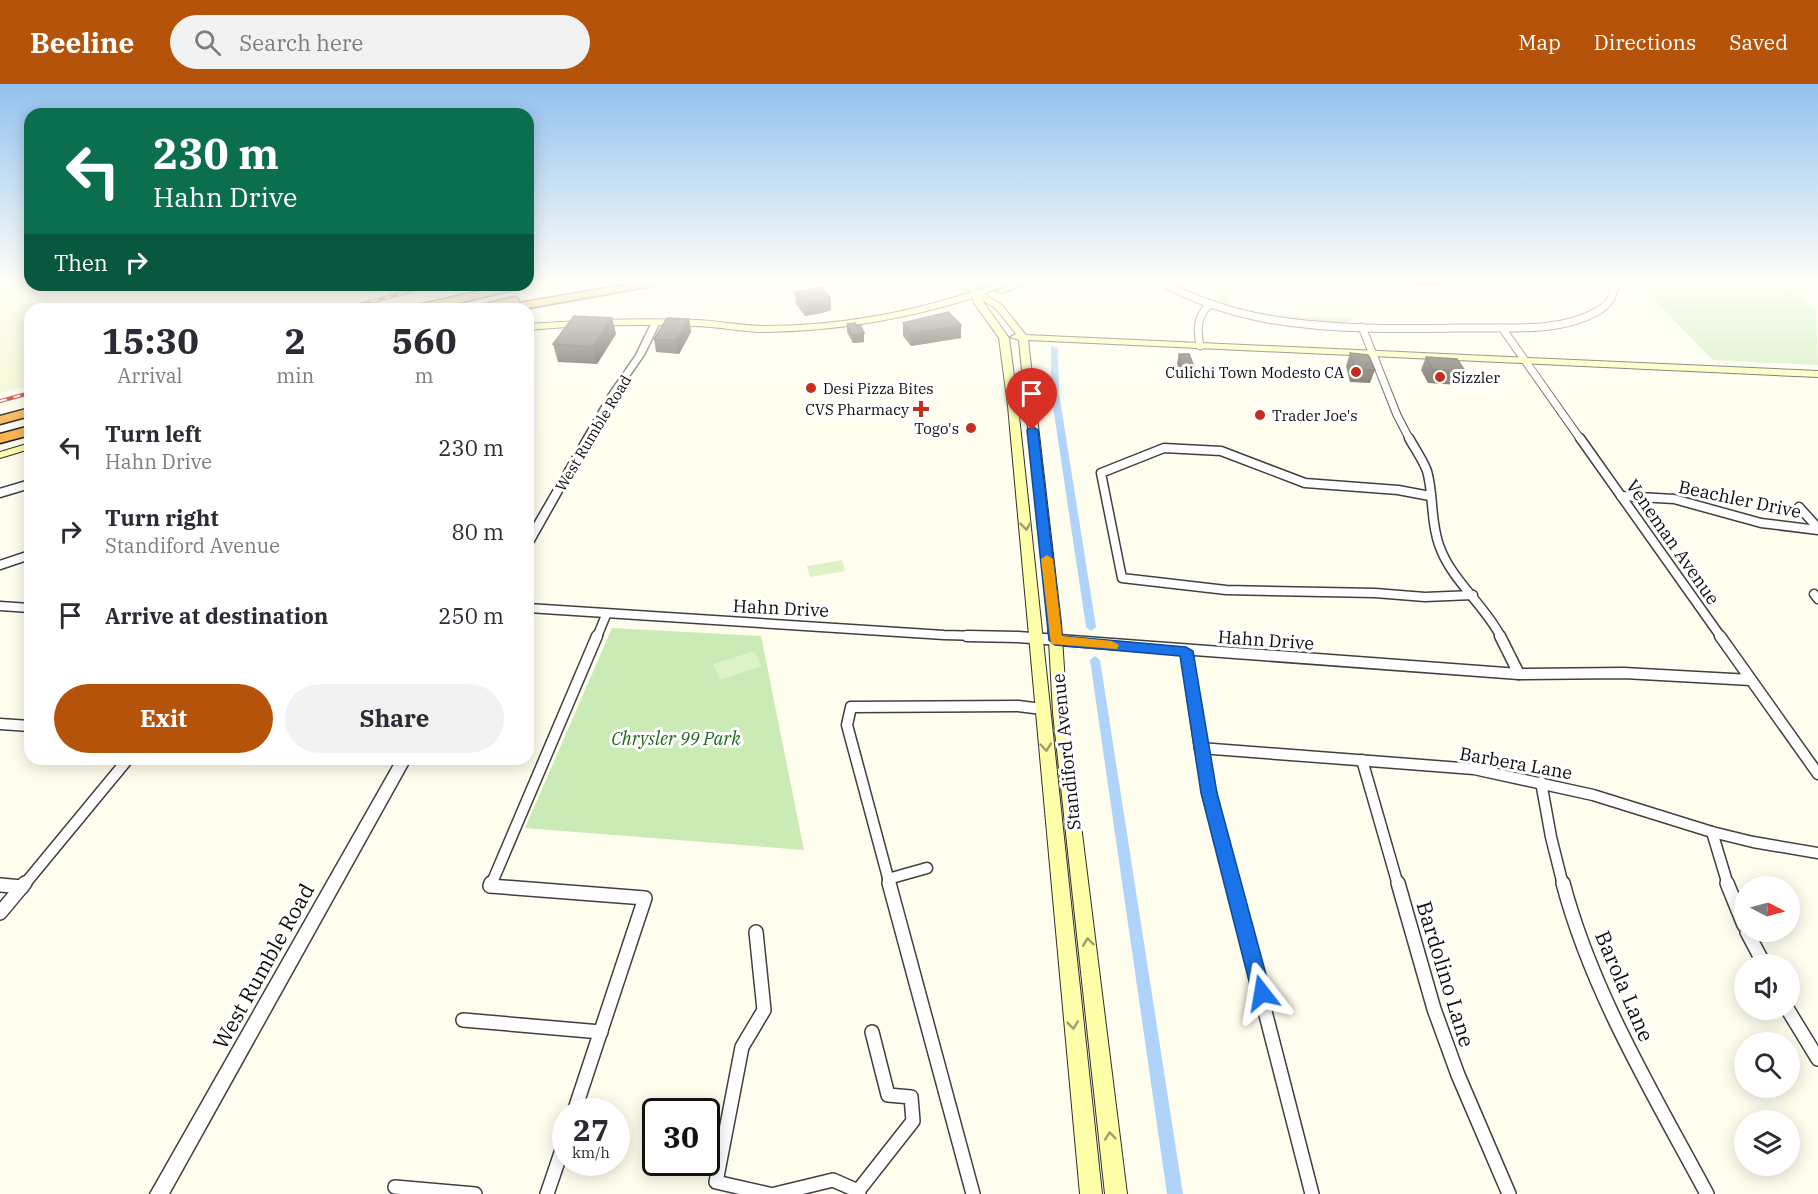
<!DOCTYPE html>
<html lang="en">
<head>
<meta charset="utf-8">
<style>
	body { margin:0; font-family:"IBM Plex Serif",serif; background:#f2f2f3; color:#2b2b33; height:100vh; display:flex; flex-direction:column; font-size:22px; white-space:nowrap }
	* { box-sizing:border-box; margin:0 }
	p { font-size:20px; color:#7c7c81 }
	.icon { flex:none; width:33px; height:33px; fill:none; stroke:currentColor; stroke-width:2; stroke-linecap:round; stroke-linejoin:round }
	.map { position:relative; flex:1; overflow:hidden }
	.sheet { position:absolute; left:24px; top:219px; width:510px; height:462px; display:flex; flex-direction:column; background:#fff; border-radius:18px; box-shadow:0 3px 15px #0003 }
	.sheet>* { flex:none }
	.guide { position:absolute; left:24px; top:24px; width:510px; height:183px; border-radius:18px; box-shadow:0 3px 15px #0003; background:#0b6e4f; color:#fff; overflow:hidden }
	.needle { width:39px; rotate:96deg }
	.buttons { position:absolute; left:1734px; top:792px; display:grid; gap:12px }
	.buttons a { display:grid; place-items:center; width:66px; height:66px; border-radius:50%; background:#fff; box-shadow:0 3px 15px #0003; font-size:30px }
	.speed { position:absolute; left:552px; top:1014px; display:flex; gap:12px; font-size:30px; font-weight:700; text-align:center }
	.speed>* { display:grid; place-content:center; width:78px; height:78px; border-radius:50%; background:#fff; box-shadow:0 3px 15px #0003; line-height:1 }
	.speed small { font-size:15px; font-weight:400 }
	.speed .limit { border:3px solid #111; border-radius:9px; background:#fff; color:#111 }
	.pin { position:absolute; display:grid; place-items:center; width:51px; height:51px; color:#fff; margin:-62px -26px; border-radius:50% 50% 50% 0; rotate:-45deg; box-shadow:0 0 6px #0007 }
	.pin .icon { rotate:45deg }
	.me { position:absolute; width:66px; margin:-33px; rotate:346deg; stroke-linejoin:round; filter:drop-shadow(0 0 4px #0008) }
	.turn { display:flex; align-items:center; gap:21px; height:126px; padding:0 30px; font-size:27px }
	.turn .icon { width:78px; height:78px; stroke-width:2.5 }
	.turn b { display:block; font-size:42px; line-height:51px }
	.then { display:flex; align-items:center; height:57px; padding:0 30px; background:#0003; gap:12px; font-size:22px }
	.eta { display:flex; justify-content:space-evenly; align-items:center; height:102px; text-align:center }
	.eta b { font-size:36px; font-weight:800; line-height:42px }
	.primary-button { display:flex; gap:12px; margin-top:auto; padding:12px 30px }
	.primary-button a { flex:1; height:69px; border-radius:36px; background:#b45309; color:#fff; font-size:24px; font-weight:800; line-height:69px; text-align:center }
	.primary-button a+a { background:#f2f2f3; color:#2b2b33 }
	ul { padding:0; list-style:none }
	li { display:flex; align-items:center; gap:18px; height:84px; padding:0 30px }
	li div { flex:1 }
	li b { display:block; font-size:22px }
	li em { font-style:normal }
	header { display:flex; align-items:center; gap:36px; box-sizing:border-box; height:84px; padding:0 30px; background:#b45309; color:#fff }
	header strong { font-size:28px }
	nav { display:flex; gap:33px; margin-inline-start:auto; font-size:21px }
	.search { width:420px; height:54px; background:#f2f2f3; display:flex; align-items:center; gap:15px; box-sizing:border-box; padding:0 21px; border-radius:33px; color:#7c7c81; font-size:22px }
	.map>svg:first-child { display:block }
</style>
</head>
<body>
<header>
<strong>Beeline</strong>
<div class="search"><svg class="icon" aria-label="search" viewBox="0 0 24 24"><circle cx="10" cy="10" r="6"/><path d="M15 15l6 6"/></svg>Search here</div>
<nav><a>Map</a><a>Directions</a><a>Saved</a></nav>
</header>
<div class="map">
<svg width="1818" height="1110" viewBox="0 0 1818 1110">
	<rect width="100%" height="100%" fill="#fffeee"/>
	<g fill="#f4f6cd">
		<polygon points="76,201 262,201 240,219 315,224 30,225 30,301 0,309 0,207 63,209"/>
		<polygon points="265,201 402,201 330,222 245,218"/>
	</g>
	<g fill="#caebb6">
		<polygon points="1636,198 1781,198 1811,223 1816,224 1818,281 1713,276"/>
		<path d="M1192 209H1199V211L1217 217 1224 210H1231L1226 211 1230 222 1276 232 1351 234 1352 236C1331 251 1216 221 1192 209Z"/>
		<polygon points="612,544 761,552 804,766 525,744"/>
	</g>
	<g fill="#def2c8">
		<polygon points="842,476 845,487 810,493 807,482"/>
		<polygon points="755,567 761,582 720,596 713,580"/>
	</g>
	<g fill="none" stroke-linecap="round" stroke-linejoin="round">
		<g fill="#b0d4f9" fill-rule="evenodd">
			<polygon points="1051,262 1058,264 1059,309 1096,543 1091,547 1086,543 1051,309"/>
			<polygon points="1095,572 1100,576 1183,1110 1167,1110 1090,576"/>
		</g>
		<defs>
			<g id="minor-far3">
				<path d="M1161 198C1194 216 1230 228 1268 235 1332 246 1398 245 1463 244 1507 243 1562 250 1601 225 1611 218 1615 210 1614 198"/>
				<polyline points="1362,243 1397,331 1410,356"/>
				<polyline points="1502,244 1581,356"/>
				<path d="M1200 262C1197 245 1196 233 1210 220"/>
			</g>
			<g id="minor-far2">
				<path d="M1409 354C1415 365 1423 376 1427 387 1434 411 1430 436 1439 461 1451 496 1484 520 1501 553"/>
				<polyline points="1580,354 1721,553"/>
				<polyline points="0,409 30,400"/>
				<polyline points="1430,412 1398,406 1305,399 1221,367 1164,364 1101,389 1122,494 1226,506 1375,509 1425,513 1473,511"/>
				<polyline points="1621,412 1674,415 1761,439 1818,446"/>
				<polyline points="1799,423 1818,444"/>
				<polyline points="0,481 30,471"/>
				<polyline points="1814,510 1818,515"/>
				<polyline points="0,522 30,524"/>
				<polyline points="528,524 944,551 1019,553"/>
				<polyline points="597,553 606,531"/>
			</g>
			<g id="minor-far1">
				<polyline points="967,552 1018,553 1519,590 1624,589 1751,596"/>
				<polyline points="1500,552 1519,590"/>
				<polyline points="1720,552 1818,690"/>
				<polyline points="1186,567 1200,664 1233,801"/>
				<polyline points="0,640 30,642"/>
				<polyline points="1200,664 1474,685 1593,711 1712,748 1753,758 1818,769"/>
				<polyline points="1362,676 1398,801"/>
				<polyline points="1541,698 1551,753 1563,801"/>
				<polyline points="1712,748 1728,801"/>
				<polyline points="888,795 927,784"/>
				<polyline points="24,801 128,675"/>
				<polyline points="491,801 597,552"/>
				<polyline points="890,801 847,641 851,623 1018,622 1042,625"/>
			</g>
			<g id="minor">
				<polyline points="491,799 490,802 645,814 574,1028"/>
				<polyline points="889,799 973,1110"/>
				<polyline points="1232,799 1312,1110"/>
				<polyline points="1398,799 1434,925 1458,991 1509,1110"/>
				<path d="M1563 799C1592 909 1654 1011 1707 1110"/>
				<polyline points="1727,799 1744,841"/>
				<polyline points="0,801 22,803"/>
				<polyline points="0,829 25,799"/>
				<polyline points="756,848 764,926 742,963 716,1098 769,1110"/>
				<polyline points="1747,848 1764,880"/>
				<polyline points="1788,926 1818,975"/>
				<polyline points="463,936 601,948"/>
				<polyline points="395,1103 475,1110"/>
				<polyline points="547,1110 566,1054"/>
				<polyline points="775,1110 833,1096 858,1107"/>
				<polyline points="859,1110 858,1107 913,1037 911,1013 888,1011 872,948"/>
			</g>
			<g id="tertiary">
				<polygon points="653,236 660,238 644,271 617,310 533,459 528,462 528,450 609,310 636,271"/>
				<polygon points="397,675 411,675 169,1110 150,1110"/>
			</g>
			<g id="secondary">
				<path d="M957 198H966L979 206 992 201H977L973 198H1011L984 210 1002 221 1026 251 1818 287V293L1028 256 1061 539 1067 629 1127 1110H1105L1053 629 1048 539 1020 267 1019 256 1010 253 1016 250 996 225 982 216 1009 254 1018 322 1102 1110H1080L1008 322 999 254 974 219 973 214C906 235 837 247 766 248 741 248 717 242 693 242 638 240 583 241 528 246V240C584 236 640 234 697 236 719 237 742 242 765 242 835 242 904 230 971 208Z"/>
				<polygon points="1020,198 1031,198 1003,209 996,207"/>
				<polygon points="30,359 30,365 0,374 0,368"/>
			</g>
			<g id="motorway">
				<polygon points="641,198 664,198 658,201 523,225 475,225 477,222 514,213 518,215 519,219"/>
				<polygon points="507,201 528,201 526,203 433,225 411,225 413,222"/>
				<polygon points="30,324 30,332 0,340 0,332"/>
				<polygon points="30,342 30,351 0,359 0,350"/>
			</g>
		</defs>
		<use href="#minor-far3" stroke="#404040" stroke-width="9"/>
		<use href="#minor-far2" stroke="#404040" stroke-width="11"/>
		<use href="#minor-far1" stroke="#404040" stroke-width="13"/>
		<use href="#minor" stroke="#404040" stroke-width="16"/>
		<use href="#tertiary" stroke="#404040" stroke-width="3"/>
		<use href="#secondary" stroke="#2f2f2f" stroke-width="2"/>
		<use href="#motorway" stroke="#1e1e1e" stroke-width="3"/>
		<use href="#minor-far3" stroke="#fff" stroke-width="7"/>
		<use href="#minor-far2" stroke="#fff" stroke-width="8"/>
		<use href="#minor-far1" stroke="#fff" stroke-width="10"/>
		<use href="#minor" stroke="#fff" stroke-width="13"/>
		<use href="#tertiary" fill="#fff" fill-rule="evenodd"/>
		<use href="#secondary" fill="#fdffa9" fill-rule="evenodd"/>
		<use href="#motorway" fill="#fab551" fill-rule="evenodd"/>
		<defs>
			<g id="rail">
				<polyline points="344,225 433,201"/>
				<polyline points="0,317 30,309"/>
			</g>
		</defs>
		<use href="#rail" stroke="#c32e20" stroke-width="4"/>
		<use href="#rail" stroke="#fff" stroke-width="2" stroke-dasharray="7" stroke-linecap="butt"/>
	</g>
	<g fill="#4a453f">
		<polygon points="1353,198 1444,198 1443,202 1354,198"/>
		<polygon points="795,208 830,214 831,226 822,229 805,232 796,220"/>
		<polygon points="612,234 616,250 597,280 558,278 553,260"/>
		<polygon points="689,235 691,248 679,270 656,268 654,255"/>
		<polygon points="903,239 961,241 961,254 911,262 903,252"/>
		<polygon points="847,240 864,258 853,259 847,248"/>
		<polygon points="1350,269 1375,286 1370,299 1350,298 1346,282"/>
		<polygon points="1179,270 1194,283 1192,292 1179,291 1177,279"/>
		<polygon points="1426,273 1465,287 1459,301 1428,299 1421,286"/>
	</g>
	<g fill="#3c3833">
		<polygon points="830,214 831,226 822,229 805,232 804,220"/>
		<polygon points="612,234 616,250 597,280 593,263"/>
		<polygon points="689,235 691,248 679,270 676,257"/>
		<polygon points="961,241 961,254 911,262 911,249"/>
		<polygon points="864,249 864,258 853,259 852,251"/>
	</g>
	<g fill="#565049" stroke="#3c3833" stroke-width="1.5">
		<polygon points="822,203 830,214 821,217 804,220 795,208"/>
		<polygon points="948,228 961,241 911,249 903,239"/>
		<polygon points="574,232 612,234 593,263 553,260"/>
		<polygon points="667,234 689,235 676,257 654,255"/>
		<polygon points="855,239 857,242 860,241 864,249 852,251 847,240"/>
		<polygon points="1350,269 1368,271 1375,286 1355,285"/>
		<polygon points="1179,270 1189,270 1194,283 1181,282"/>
		<polygon points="1426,273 1457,275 1465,287 1433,286"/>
	</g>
	<defs><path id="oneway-chevron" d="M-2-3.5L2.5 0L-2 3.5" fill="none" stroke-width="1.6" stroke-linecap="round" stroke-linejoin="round" transform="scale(1.5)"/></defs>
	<g stroke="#9d9e6b">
		<use href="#oneway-chevron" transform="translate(1026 442) rotate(84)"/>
		<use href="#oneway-chevron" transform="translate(1046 663) rotate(85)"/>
		<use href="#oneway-chevron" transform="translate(1088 858) rotate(-97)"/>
		<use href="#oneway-chevron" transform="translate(1073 941) rotate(84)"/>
		<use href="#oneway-chevron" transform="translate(1110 1052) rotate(-96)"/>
	</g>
	<linearGradient id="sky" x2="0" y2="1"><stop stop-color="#91c1ef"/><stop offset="0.56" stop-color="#fffff7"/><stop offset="1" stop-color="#fffff7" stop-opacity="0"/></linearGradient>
	<rect width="1818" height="353" fill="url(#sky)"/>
	<polygon fill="#1a73e8" stroke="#114b97" stroke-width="1.5" points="1032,342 1038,346 1062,552 1186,563 1193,567 1217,709 1271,909 1268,915 1262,918 1255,915 1252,909 1201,709 1180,572 1055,561 1049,556 1027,346"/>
	<polygon fill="#f59e0b" points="1047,471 1053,475 1062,552 1112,557 1119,561 1117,565 1051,560 1041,475"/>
	<g fill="#c32e20" stroke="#fff" stroke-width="2">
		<circle cx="1356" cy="288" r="6"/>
		<circle cx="1440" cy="293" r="6"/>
		<circle cx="811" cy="304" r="6"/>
		<path d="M918 316h6v6h6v6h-6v6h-6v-6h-6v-6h6z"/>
		<circle cx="1260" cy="331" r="6"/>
		<circle cx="971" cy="344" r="6"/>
	</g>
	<g text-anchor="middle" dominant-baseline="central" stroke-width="6" stroke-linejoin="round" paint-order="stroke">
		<g font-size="15" fill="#0d0d0d" stroke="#fff" text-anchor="end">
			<text x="1344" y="288">Culichi Town Modesto CA</text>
			<text x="1452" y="293" text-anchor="start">Sizzler</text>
			<text x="823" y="304" text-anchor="start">Desi Pizza Bites</text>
			<text x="909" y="325">CVS Pharmacy</text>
			<text x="1272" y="331" text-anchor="start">Trader Joe's</text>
			<text x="959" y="344">Togo's</text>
		</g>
		<g font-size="15" fill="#0d0d0d" stroke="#fff">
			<text transform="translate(593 349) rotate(-59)">West Rumble Road</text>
		</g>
		<g font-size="18" fill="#0d0d0d" stroke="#fff">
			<text transform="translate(1740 415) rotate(12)">Beachler Drive</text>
			<text transform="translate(1673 458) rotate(55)">Veneman Avenue</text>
			<text transform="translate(781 524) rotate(3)">Hahn Drive</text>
			<text transform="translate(1266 556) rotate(4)">Hahn Drive</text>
			<text transform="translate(1066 668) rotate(-96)">Standiford Avenue</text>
			<text transform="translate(1516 679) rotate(10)">Barbera Lane</text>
		</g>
		<g font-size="18" font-style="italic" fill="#20681b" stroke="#fff">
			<text x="676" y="654">Chrysler 99 Park</text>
		</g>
		<g font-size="21" fill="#0d0d0d" stroke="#fff">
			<text transform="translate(263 882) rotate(-61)">West Rumble Road</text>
			<text transform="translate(1446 890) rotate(73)">Bardolino Lane</text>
			<text transform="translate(1625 902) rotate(67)">Barola Lane</text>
		</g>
	</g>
</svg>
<div class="buttons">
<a><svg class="needle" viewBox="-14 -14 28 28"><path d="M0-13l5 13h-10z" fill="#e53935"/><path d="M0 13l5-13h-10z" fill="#7c7c81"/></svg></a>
<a><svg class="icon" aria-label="sound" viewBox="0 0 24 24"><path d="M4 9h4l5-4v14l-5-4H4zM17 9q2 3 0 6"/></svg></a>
<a><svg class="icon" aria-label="search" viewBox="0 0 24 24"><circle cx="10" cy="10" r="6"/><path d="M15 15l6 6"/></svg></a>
<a><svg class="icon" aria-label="layers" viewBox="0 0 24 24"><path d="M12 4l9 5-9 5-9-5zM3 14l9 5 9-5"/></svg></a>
</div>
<div class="speed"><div>27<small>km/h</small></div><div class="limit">30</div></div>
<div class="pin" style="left:1032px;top:346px;background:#d93025"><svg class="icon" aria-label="arrive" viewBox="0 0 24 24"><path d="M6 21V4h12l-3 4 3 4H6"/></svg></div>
<svg class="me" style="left:1262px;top:909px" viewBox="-20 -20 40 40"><path d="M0-17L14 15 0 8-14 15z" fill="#1a73e8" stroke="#fff" stroke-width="4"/></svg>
<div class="guide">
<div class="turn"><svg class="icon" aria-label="left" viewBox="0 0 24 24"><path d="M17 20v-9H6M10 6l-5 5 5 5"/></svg><div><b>230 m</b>Hahn Drive</div></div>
<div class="then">Then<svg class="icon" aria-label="right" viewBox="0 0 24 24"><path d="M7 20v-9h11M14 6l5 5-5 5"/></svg></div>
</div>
<section class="sheet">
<div class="eta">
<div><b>15:30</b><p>Arrival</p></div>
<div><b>2</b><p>min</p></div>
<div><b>560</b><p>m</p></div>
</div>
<ul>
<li><svg class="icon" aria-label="left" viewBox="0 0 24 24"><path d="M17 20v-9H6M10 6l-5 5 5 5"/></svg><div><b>Turn left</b><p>Hahn Drive</p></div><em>230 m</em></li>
<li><svg class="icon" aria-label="right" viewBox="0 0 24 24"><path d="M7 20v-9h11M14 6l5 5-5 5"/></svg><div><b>Turn right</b><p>Standiford Avenue</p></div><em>80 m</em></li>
<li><svg class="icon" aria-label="arrive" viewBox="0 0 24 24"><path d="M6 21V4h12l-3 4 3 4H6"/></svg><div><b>Arrive at destination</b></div><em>250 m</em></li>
</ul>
<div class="primary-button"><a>Exit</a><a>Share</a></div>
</section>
</div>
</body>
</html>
